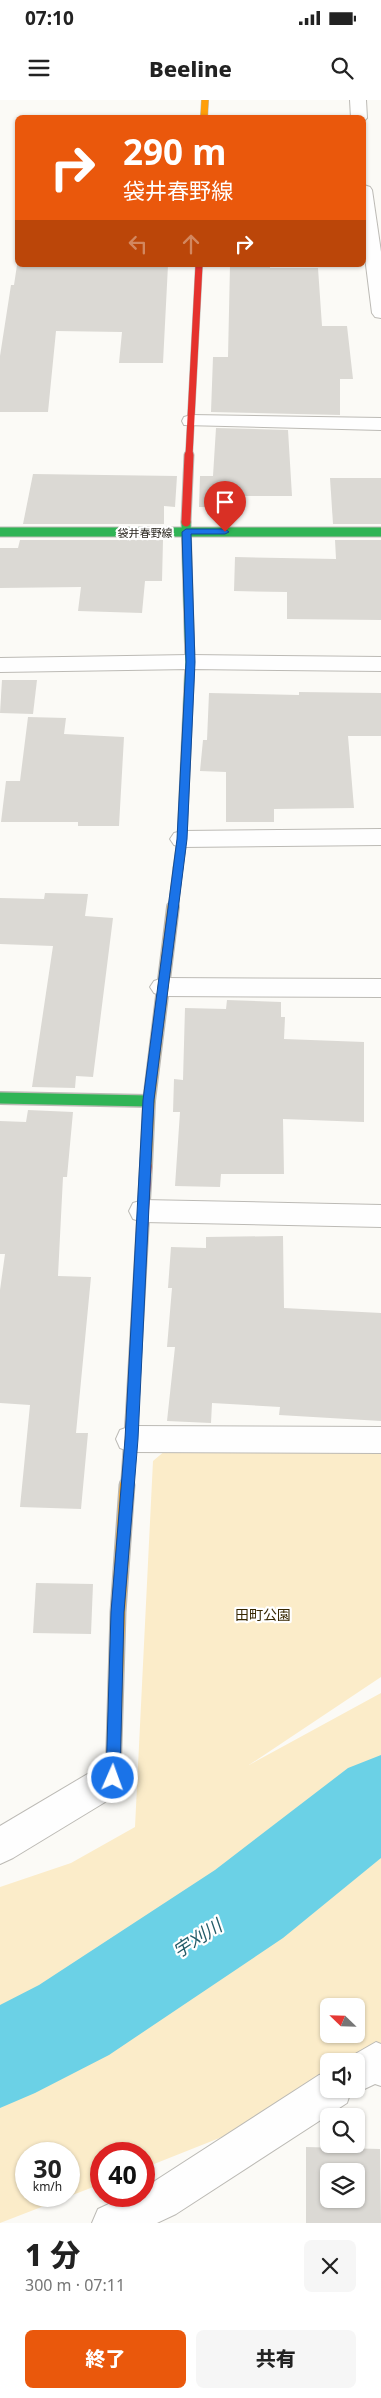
<!DOCTYPE html>
<html lang="ja">
<head>
<meta charset="utf-8">
<style>
	body { margin:0; font-family:"Noto Sans","Noto Sans JP",sans-serif; background:#f6f6f6; color:#222; height:100vh; display:flex; flex-direction:column; font-size:19px; white-space:nowrap }
	* { box-sizing:border-box; margin:0 }
	p { font-size:16px; color:#767676 }
	.icon { flex:none; width:28px; height:28px; fill:none; stroke:currentColor; stroke-width:2; stroke-linecap:round; stroke-linejoin:round }
	.map { position:relative; height:2123px; overflow:hidden }
	.panel { display:flex; flex-direction:column; background:#fff; flex:1 }
	.panel>* { flex:none }
	.hud { position:absolute; left:15px; top:15px; width:351px; height:152px; border-radius:8px; box-shadow:0 1px 4px #0004; background:#ea580c; color:#fff; overflow:hidden }
	.needle { width:32px; rotate:293deg }
	.buttons { position:absolute; left:320px; top:1898px; display:grid; gap:10px }
	.buttons a { display:grid; place-items:center; width:45px; height:45px; border-radius:8px; background:#fff; box-shadow:0 1px 4px #0004; font-size:25px }
	.speed { position:absolute; left:15px; top:2042px; display:flex; gap:10px; font-size:25px; font-weight:700; text-align:center }
	.speed>* { display:grid; place-content:center; width:65px; height:65px; border-radius:50%; background:#fff; box-shadow:0 1px 4px #0004; line-height:1 }
	.speed small { font-size:12px; font-weight:400 }
	.speed .limit { border:8px solid #d22; background:#fff; color:#111 }
	.pin { position:absolute; display:grid; place-items:center; width:42px; height:42px; color:#fff; margin:-51px -21px; border-radius:50% 50% 50% 0; rotate:-45deg; box-shadow:0 0 5px #0007 }
	.pin .icon { rotate:45deg }
	.me { position:absolute; width:55px; margin:-28px; rotate:2deg; stroke-linejoin:round; filter:drop-shadow(0 0 4px #0008) }
	.turn { display:flex; align-items:center; gap:18px; height:105px; padding:0 25px; font-size:22px }
	.turn .icon { width:65px; height:65px; stroke-width:2.5 }
	.turn b { display:block; font-size:35px; line-height:42px }
	.lanes { display:flex; align-items:center; height:48px; padding:0 25px; background:#0003; justify-content:center; gap:25px; direction:ltr }
	.lanes .off { opacity:.35 }
	.round { display:grid; place-items:center; flex:none; width:52px; height:52px; border-radius:8px; background:#f6f6f6 }
	.overview { display:flex; align-items:center; justify-content:space-between; height:85px; padding:0 25px }
	h1 { font-size:30px; font-weight:800; line-height:38px }
	.primary-button { display:flex; gap:10px; margin-top:auto; padding:10px 25px }
	.primary-button a { flex:1; height:58px; border-radius:8px; background:#ea580c; color:#fff; font-size:20px; font-weight:800; line-height:58px; text-align:center }
	.primary-button a+a { background:#f6f6f6; color:#222 }
	.status { display:flex; justify-content:space-between; align-items:center; height:35px; padding:0 25px; background:#fff; direction:ltr }
	.status svg { height:14px; fill:currentColor }
	header { display:flex; justify-content:space-between; align-items:center; height:65px; padding:0 25px; background:#fff; font-size:22px; font-weight:800 }
	.map>svg:first-child { display:block }
</style>
</head>
<body>
<div class="status"><b>07:10</b><svg viewBox="0 0 49 12"><path d="M0 12V9h3v3zM5 12V6h3v6zM10 12V3h3v9zM15 12V0h3v12zM26 1h20v11H26zM47 4h2v5h-2z"/></svg></div>
<header><svg class="icon" aria-label="menu" viewBox="0 0 24 24"><path d="M4 6h16M4 12h16M4 18h16"/></svg>Beeline<svg class="icon" aria-label="search" viewBox="0 0 24 24"><circle cx="10" cy="10" r="6"/><path d="M15 15l6 6"/></svg></header>
<div class="map">
<svg width="381" height="2123" viewBox="0 0 381 2123">
	<rect width="100%" height="100%" fill="#fbfaf6"/>
	<path fill="#fbecc9" fill-rule="evenodd" d="M166 1350 381 1353V1577L249 1665 381 1593V1944L356 1965V1961H329V1988L315 2000 144 2068V2054H101V2084L0 2123V1787L71 1763 135 1727 153 1361ZM329 1906H356V1934H329ZM26 2054H69V2096H26Z"/>
	<g fill="none" stroke-linecap="round" stroke-linejoin="round">
		<polygon fill="#6bd1e6" fill-rule="evenodd" points="381,1655 381,1758 283,1838 109,1955 35,1993 0,2008 0,1905 39,1885 215,1770 348,1668"/>
	</g>
	<g fill="#dbd9d4" fill-rule="evenodd">
		<polygon points="17,165 168,165 163,263 119,263 122,232 56,231 48,312 0,312 0,256 11,185 14,185"/>
		<polygon points="230,165 270,165 270,168 318,168 322,226 347,226 353,279 340,279 340,315 211,312 213,257 228,257"/>
		<polygon points="216,328 288,330 292,396 241,396 240,407 199,407 200,376 213,376"/>
		<polygon points="33,374 177,376 175,407 164,406 164,424 23,424"/>
		<polygon points="330,378 381,378 381,424 333,424"/>
		<polygon points="20,440 163,440 162,481 145,481 142,513 78,511 81,487 0,488 0,448 18,448"/>
		<polygon points="335,440 381,440 381,520 287,519 287,492 234,491 235,457 336,459"/>
		<polygon points="2,580 37,580 33,614 0,613"/>
		<polygon points="299,592 381,593 381,636 348,636 354,708 274,709 274,722 226,722 226,672 200,671 203,640 207,640 209,593 299,595"/>
		<polygon points="28,617 66,618 64,634 124,637 119,726 78,726 78,722 1,722 6,681 20,681"/>
		<polygon points="45,793 88,794 85,816 113,818 93,977 76,976 75,988 32,987 53,846 0,844 0,798 44,799"/>
		<polygon points="227,900 281,902 281,917 285,917 284,939 364,942 364,1022 283,1019 284,1074 221,1074 220,1087 175,1086 180,1012 173,1012 174,979 183,980 185,908 226,909"/>
		<polygon points="28,1010 73,1012 67,1077 63,1077 58,1176 91,1177 76,1333 88,1333 81,1409 20,1407 30,1305 0,1303 0,1190 5,1154 0,1154 0,1021 26,1022"/>
		<polygon points="283,1136 284,1208 381,1213 381,1321 279,1315 280,1307 212,1303 211,1323 167,1321 175,1247 167,1247 172,1188 168,1188 171,1147 206,1148 206,1137"/>
		<polygon points="36,1483 93,1484 91,1534 33,1533"/>
		<path d="M306 2047 380 2049 381 2123H306ZM329 2071H356V2099H329Z"/>
	</g>
	<g fill="none" stroke-linecap="round" stroke-linejoin="round">
		<defs>
			<g id="street">
				<polygon points="350,0 366,0 367,18 364,21 364,18 351,18"/>
				<polygon points="364,85 370,87 372,90 381,152 381,218 375,217 372,213 364,149"/>
				<polygon points="191,315 381,318 381,330 184,325 182,321 184,317"/>
				<polygon points="190,555 381,557 381,571 190,569 0,572 0,558"/>
				<polygon points="381,729 381,745 182,747 174,745 170,739 174,733 182,731"/>
				<polygon points="163,878 381,879 381,897 163,896 154,893 150,887 154,881"/>
				<polygon points="143,1100 381,1105 381,1127 143,1122 133,1119 129,1111 133,1103"/>
				<polygon points="131,1326 381,1327 381,1353 131,1352 120,1348 116,1339 120,1330"/>
				<polygon points="113,1661 125,1666 130,1678 125,1690 13,1758 0,1764 0,1726 101,1666"/>
				<polygon points="376,1942 381,1944 381,1986 375,1984 356,1993 351,1991 347,2003 176,2114 157,2123 92,2123 98,2109 126,2096 144,2096 144,2088 319,1975 329,1972 329,1989 356,1989 356,1961 343,1961"/>
			</g>
			<g id="fast-far1">
				<polyline points="0,432 381,432"/>
				<polyline points="178,768 182,739 190,562 186,422"/>
			</g>
			<polyline id="fast" points="0,998 149,1001"/>
			<polyline id="slow-far3" points="204,18 205,0"/>
			<polyline id="slow-far2" points="173,809 178,768"/>
			<g id="slow-far1">
				<polyline points="146,1066 149,1001 173,807"/>
				<polyline points="127,1387 132,1313"/>
			</g>
			<polyline id="slow" points="113,1678 118,1512 127,1385"/>
			<polyline id="jam-far2" points="189,356 199,165"/>
			<polyline id="jam-far1" points="186,422 189,355"/>
			<polyline id="jam" points="132,1313 146,1066"/>
		</defs>
		<use href="#street" stroke="#bcbab5" stroke-width="2"/>
		<use href="#fast-far1" stroke="#bcbab5" stroke-width="11"/>
		<use href="#fast" stroke="#bcbab5" stroke-width="14"/>
		<use href="#slow-far3" stroke="#bcbab5" stroke-width="8"/>
		<use href="#slow-far2" stroke="#bcbab5" stroke-width="11"/>
		<use href="#slow-far1" stroke="#bcbab5" stroke-width="14"/>
		<use href="#slow" stroke="#bcbab5" stroke-width="17"/>
		<use href="#jam-far2" stroke="#bcbab5" stroke-width="8"/>
		<use href="#jam-far1" stroke="#bcbab5" stroke-width="11"/>
		<use href="#jam" stroke="#bcbab5" stroke-width="14"/>
		<use href="#street" fill="#fefefe" fill-rule="evenodd"/>
		<use href="#fast-far1" stroke="#30b455" stroke-width="9"/>
		<use href="#fast" stroke="#30b455" stroke-width="11"/>
		<use href="#slow-far3" stroke="#ff9f0a" stroke-width="7"/>
		<use href="#slow-far2" stroke="#ff9f0a" stroke-width="9"/>
		<use href="#slow-far1" stroke="#ff9f0a" stroke-width="11"/>
		<use href="#slow" stroke="#ff9f0a" stroke-width="14"/>
		<use href="#jam-far2" stroke="#e5322d" stroke-width="7"/>
		<use href="#jam-far1" stroke="#e5322d" stroke-width="9"/>
		<use href="#jam" stroke="#e5322d" stroke-width="11"/>
	</g>
	<polygon fill="#1a73e8" stroke="#114b97" points="186,429 225,429 229,432 225,434 191,434 195,562 187,739 154,1000 138,1339 124,1512 120,1678 118,1683 113,1685 108,1683 106,1678 111,1512 125,1339 143,1000 177,739 186,562 182,432"/>
	<g text-anchor="middle" dominant-baseline="central" stroke-width="4.5" stroke-linejoin="round" paint-order="stroke">
		<g font-size="11" fill="#28251e" stroke="#fff">
			<text x="145" y="432">袋井春野線</text>
		</g>
		<g font-size="14" fill="#372700" stroke="#fff">
			<text x="263" y="1514">田町公園</text>
		</g>
		<g font-size="18" font-style="italic" fill="#245c69" stroke="#fff">
			<text transform="translate(197 1838) rotate(-33)">宇刈川</text>
		</g>
	</g>
</svg>
<div class="buttons">
<a><svg class="needle" viewBox="-14 -14 28 28"><path d="M0-13l5 13h-10z" fill="#e53935"/><path d="M0 13l5-13h-10z" fill="#767676"/></svg></a>
<a><svg class="icon" aria-label="sound" viewBox="0 0 24 24"><path d="M4 9h4l5-4v14l-5-4H4zM17 9q2 3 0 6"/></svg></a>
<a><svg class="icon" aria-label="search" viewBox="0 0 24 24"><circle cx="10" cy="10" r="6"/><path d="M15 15l6 6"/></svg></a>
<a><svg class="icon" aria-label="layers" viewBox="0 0 24 24"><path d="M12 4l9 5-9 5-9-5zM3 14l9 5 9-5"/></svg></a>
</div>
<div class="speed"><div>30<small>km/h</small></div><div class="limit">40</div></div>
<div class="pin" style="left:225px;top:432px;background:#d93025"><svg class="icon" aria-label="arrive" viewBox="0 0 24 24"><path d="M6 21V4h12l-3 4 3 4H6"/></svg></div>
<svg class="me" style="left:113px;top:1678px" viewBox="-20 -20 40 40"><circle r="17" fill="#1a73e8" stroke="#fff" stroke-width="3"/><path d="M0-11L8 9 0 5-8 9z" fill="#fff"/></svg>
<div class="hud">
<div class="turn"><svg class="icon" aria-label="right" viewBox="0 0 24 24"><path d="M7 20v-9h11M14 6l5 5-5 5"/></svg><div><b>290 m</b>袋井春野線</div></div>
<div class="lanes"><svg class="icon off" aria-label="left" viewBox="0 0 24 24"><path d="M17 20v-9H6M10 6l-5 5 5 5"/></svg><svg class="icon off" aria-label="ahead" viewBox="0 0 24 24"><path d="M12 20V5M6 11l6-6 6 6"/></svg><svg class="icon" aria-label="right" viewBox="0 0 24 24"><path d="M7 20v-9h11M14 6l5 5-5 5"/></svg></div>
</div>
</div>
<section class="panel">
<div class="overview"><div><h1>1 分</h1><p>300 m · 07:11</p></div><a class="round"><svg class="icon" aria-label="close" viewBox="0 0 24 24"><path d="M6 6l12 12M18 6L6 18"/></svg></a></div>
<div class="primary-button"><a>終了</a><a>共有</a></div>
</section>
</body>
</html>
